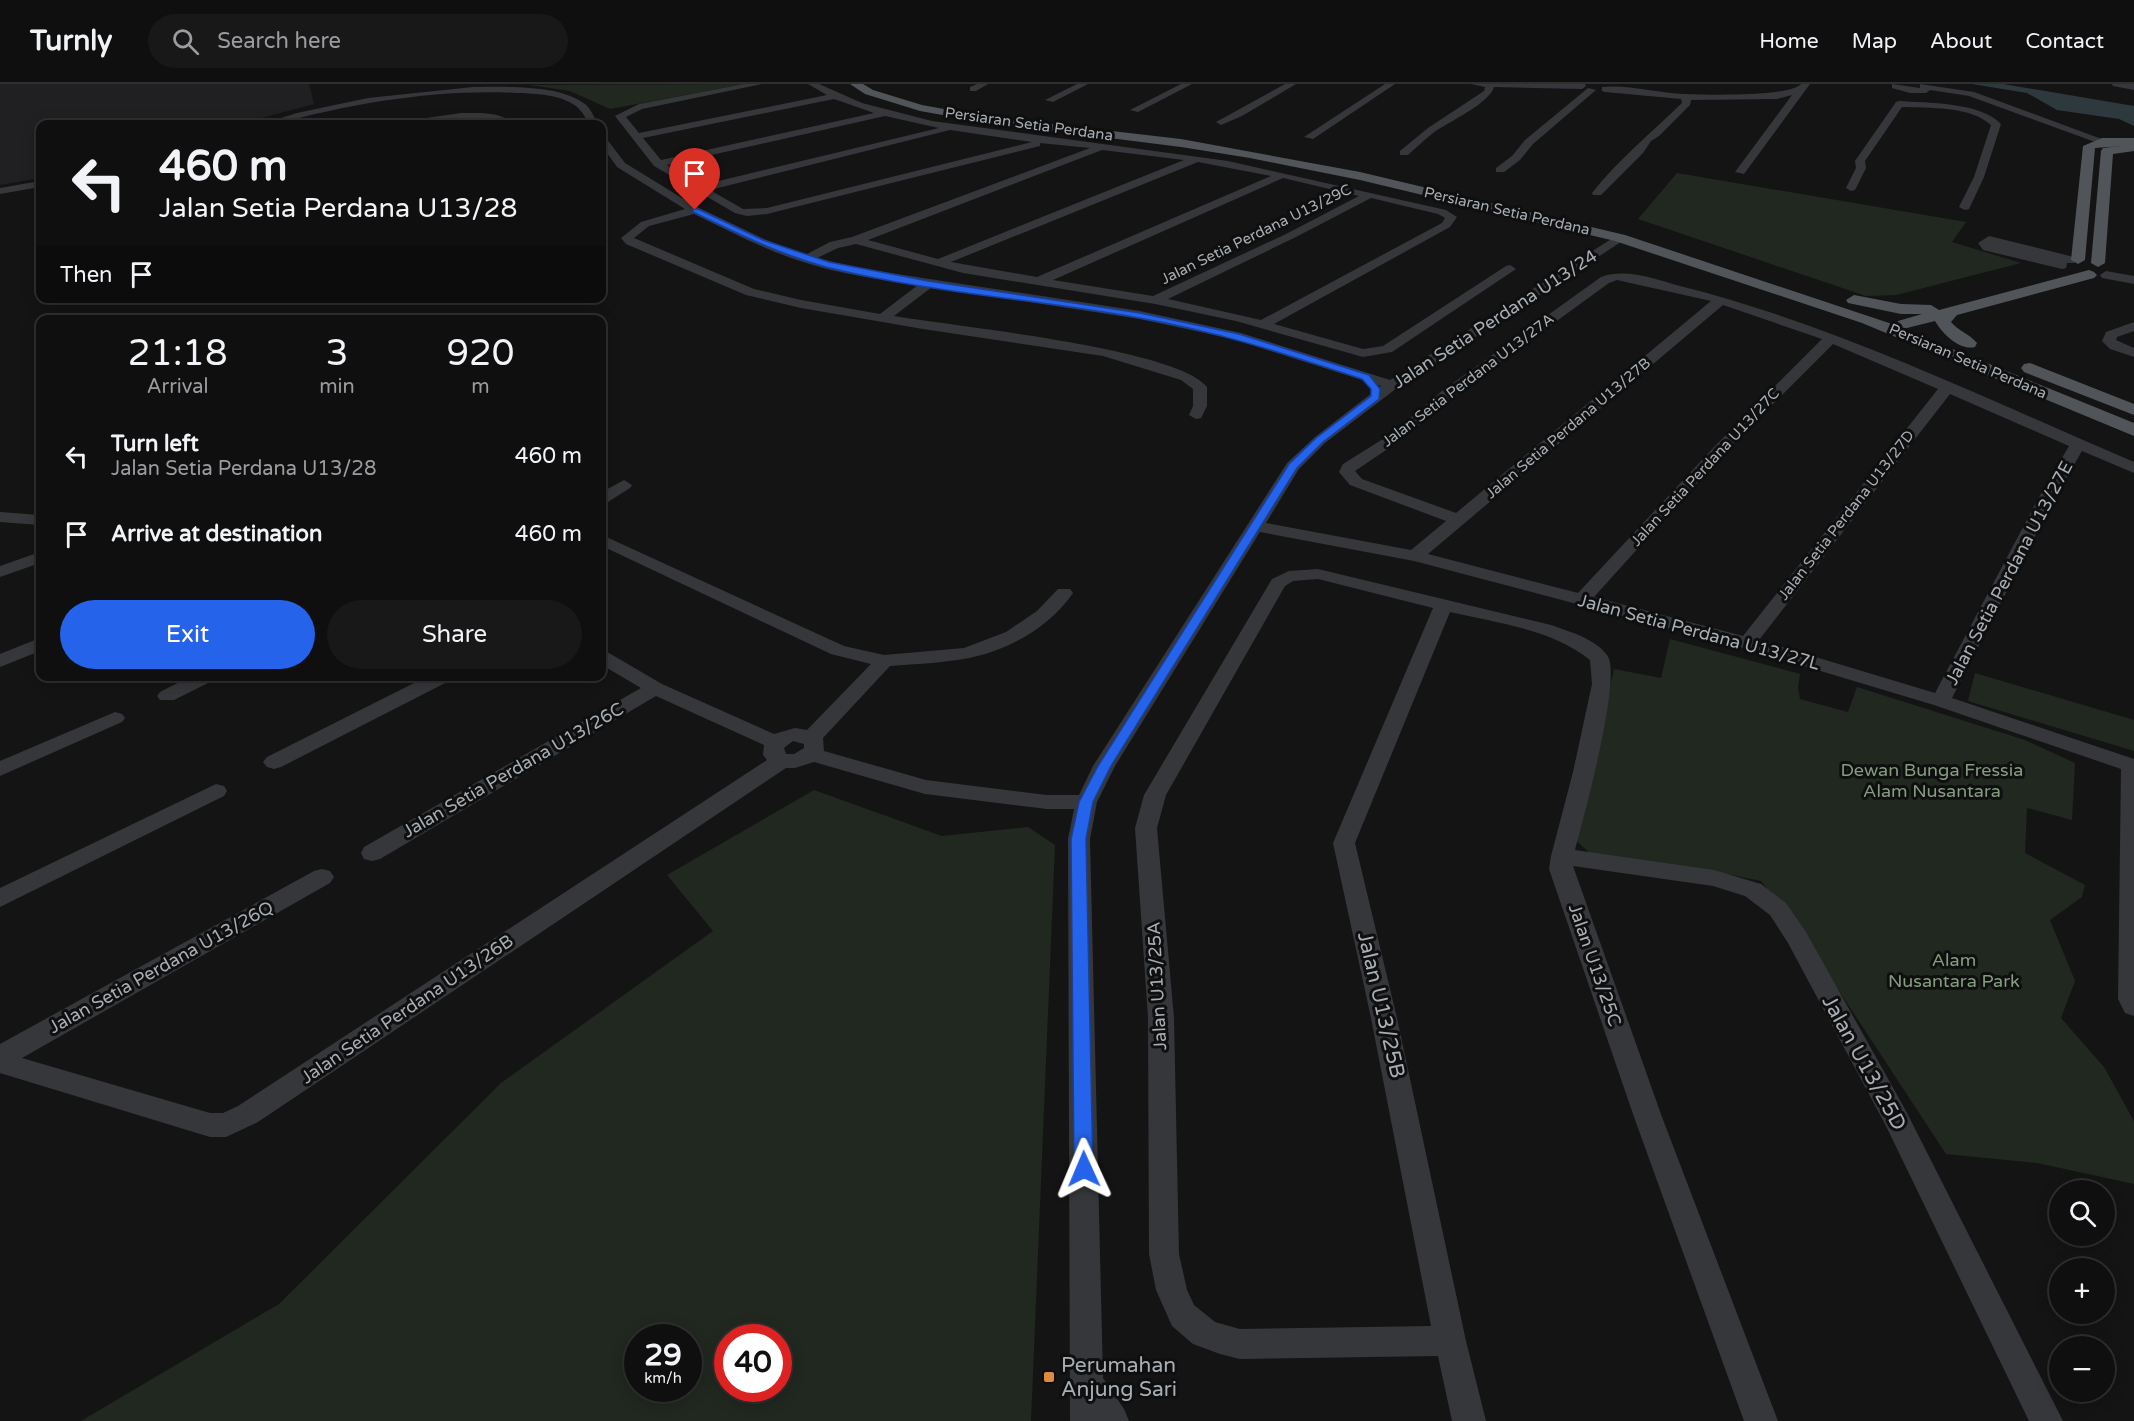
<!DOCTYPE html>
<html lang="en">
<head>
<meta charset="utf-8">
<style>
	body { margin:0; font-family:"Varela Round",sans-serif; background:#181819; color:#f1f3f6; height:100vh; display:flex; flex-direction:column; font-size:22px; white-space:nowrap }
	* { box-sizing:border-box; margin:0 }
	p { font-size:20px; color:#9b9c9f }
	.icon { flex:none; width:33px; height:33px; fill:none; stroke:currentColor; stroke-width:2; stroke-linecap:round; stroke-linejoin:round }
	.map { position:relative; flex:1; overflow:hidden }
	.panel { position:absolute; left:36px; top:231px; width:570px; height:366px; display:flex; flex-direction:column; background:#0f0f10; border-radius:12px; box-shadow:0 3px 15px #0003,0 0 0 2px #2f2f30 }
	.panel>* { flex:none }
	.hud { position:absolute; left:36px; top:36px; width:570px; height:183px; border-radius:12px; box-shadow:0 3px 15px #0003,0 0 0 2px #2f2f30; background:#0f0f10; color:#f1f3f6; overflow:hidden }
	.buttons { position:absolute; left:2049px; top:1096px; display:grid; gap:12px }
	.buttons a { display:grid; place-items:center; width:66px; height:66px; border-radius:50%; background:#0f0f10; box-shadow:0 3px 15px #0003,0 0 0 2px #2f2f30; font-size:30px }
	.speed { position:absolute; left:624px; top:1240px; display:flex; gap:12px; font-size:30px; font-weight:700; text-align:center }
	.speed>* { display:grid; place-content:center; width:78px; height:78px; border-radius:50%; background:#0f0f10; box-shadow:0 3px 15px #0003,0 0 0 2px #2f2f30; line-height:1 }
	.speed small { font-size:15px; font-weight:400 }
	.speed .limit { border:9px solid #d22; background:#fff; color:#111 }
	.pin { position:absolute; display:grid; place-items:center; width:51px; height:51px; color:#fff; margin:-62px -26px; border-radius:50% 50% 50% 0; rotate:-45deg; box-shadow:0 0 6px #0007 }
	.pin .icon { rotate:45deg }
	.me { position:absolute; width:66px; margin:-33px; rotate:359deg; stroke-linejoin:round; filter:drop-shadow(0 0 4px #0008) }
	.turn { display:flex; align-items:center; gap:21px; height:126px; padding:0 24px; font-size:27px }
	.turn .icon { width:78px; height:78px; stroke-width:2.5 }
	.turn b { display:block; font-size:42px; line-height:51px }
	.then { display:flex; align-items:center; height:57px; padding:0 24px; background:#0003; gap:12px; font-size:22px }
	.eta { display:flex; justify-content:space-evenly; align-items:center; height:102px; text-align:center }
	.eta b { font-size:36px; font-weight:600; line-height:42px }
	.button { display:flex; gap:12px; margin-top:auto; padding:12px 24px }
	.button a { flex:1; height:69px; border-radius:36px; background:#2563eb; color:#fff; font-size:24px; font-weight:600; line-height:69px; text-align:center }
	.button a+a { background:#181819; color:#f1f3f6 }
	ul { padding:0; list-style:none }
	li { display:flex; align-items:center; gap:18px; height:78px; padding:0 24px }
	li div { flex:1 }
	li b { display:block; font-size:22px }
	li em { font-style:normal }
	header { display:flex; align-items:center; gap:36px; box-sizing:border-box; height:84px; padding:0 30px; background:#0f0f10; border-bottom:2px solid #2f2f30 }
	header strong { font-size:28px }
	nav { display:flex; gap:33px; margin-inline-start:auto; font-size:21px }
	.search { width:420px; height:54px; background:#181819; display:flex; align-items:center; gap:15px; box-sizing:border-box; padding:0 21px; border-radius:33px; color:#9b9c9f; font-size:22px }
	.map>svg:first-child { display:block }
</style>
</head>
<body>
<header>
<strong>Turnly</strong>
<div class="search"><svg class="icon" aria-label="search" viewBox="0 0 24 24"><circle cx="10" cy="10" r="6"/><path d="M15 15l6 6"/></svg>Search here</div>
<nav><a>Home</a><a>Map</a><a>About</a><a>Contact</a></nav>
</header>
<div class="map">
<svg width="2134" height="1337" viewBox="0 0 2134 1337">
	<rect width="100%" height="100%" fill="#141415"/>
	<polygon fill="#202022" points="0,0 309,0 314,20 239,40 40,40 40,94 0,101"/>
	<g fill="#212820" fill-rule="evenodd">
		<polygon points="745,0 610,25 570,7 530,1"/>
		<polygon points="1677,89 1966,138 1952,158 2021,179 1896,211 1866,212 1638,135"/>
		<polygon points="1670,555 1800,590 1798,604 1800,615 1848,628 1857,603 2025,656 2075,679 2072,736 2027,724 2025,769 2085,801 2082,813 2050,836 2075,897 2061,934 2104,983 2134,1037 2134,1100 2037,1079 1946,1070 1805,855 1761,797 1722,789 1599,777 1575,756 1614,585 1661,594"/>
		<polygon points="1975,589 2134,636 2134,667 1968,617"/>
		<path d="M814 706 942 752 1028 743 1055 761 1031 1337H81L279 1220 501 999 713 847 667 791ZM638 1254H688V1305H638ZM728 1254H778V1305H728Z"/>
	</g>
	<polygon fill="#2e393d" points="1972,0 2003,0 2134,22 2134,42 2119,35 2057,26 2027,9"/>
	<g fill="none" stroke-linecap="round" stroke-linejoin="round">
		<g fill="#35373a" fill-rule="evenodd">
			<path d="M744 0H762L642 25 626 33 639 49 827 11 808 0H819L862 19 932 37 1228 77 1446 126 1457 133 1450 143 1274 240 1363 265 1383 262 1506 182 1510 181 1516 185 1392 268 1363 273 1236 237 1155 220 963 189 856 160 838 164 817 174 858 184 1140 227 1241 249 1390 296 1616 152H1624V156L1397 304 1325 359 1299 385 1266 439 1411 466 1446 437 1350 401 1339 388 1343 380 1391 350 1442 307 1601 193C1627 184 1654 195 1680 202 1836 241 1986 315 2134 378V389L2082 367 2054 415 1952 614 2134 675V932L2125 929 2118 915 2121 685 1934 621 1740 563 1414 477 1260 448 1115 682 1097 718 1090 755 1103 1294 1124 1325 1129 1337H1070L1068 755 1074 725H1047L925 710 814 678 795 684H786L258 1038 226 1053H210L0 989V960L314 787 322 785 330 787 334 793 330 799 22 974 210 1029H223L238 1022 767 676 763 671 764 661 656 612 380 775 372 777 364 775 361 769 364 763 641 604 602 581V567L609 569 662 600 774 650 795 644 807 646 871 580 831 570 602 462V451L844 562 884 571 964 564 1006 548 1037 527 1058 505H1070L1073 509C1050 543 1009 566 969 574 943 579 916 580 890 582L823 654 824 667 926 696 1047 711H1079L1093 682 1287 379 1315 353 1381 302 1233 255 1140 235 932 203 894 232C951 242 1177 264 1207 303V322L1201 334 1196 335 1189 331 1193 322V305L1181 296 1103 272 923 245 801 224 746 211 626 160 621 154 641 138 685 125 617 83 602 62V53L606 54 625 79 695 122 764 155 805 171 830 158 852 153 1090 64 1040 59V62L767 130 747 132 735 129 654 82 615 32 639 20ZM834 15 874 29 661 76 643 54ZM885 32 939 44 702 101 667 81ZM950 46 1032 58 767 124 743 125 710 106ZM1102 66 1184 76 938 175 868 156ZM1198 78 1271 92 1037 193 951 178ZM1283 94 1359 112 1286 150 1153 212 1053 196ZM1371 114 1438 130 1445 134 1442 139 1261 236 1168 215 1294 154ZM694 130C729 147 763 165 800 177 838 190 879 195 918 201L880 230 801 216 754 205 634 154 649 142ZM1617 196 1711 217 1456 429 1362 395 1355 387 1401 356 1452 313 1609 199ZM1723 221 1822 255 1715 362 1578 509 1428 470ZM1833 260 1938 305 1743 552 1594 513 1725 368ZM1950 310 2069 362 2038 415 1935 609 1759 556ZM793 657 804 660V664L794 670H786L784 664Z"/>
			<polygon points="977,0 988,0 976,7 970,7 970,3"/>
			<polygon points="1077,0 1088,0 1053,18 1045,16"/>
			<polygon points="1181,0 1192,0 1138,28 1130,26"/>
			<polygon points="1285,0 1296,0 1242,32 1221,41 1216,38"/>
			<polygon points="1385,0 1395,0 1313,55 1304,53"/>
			<path d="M1471 0H1585L1586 2 1582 5 1494 3C1489 20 1448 38 1433 49 1424 56 1416 64 1408 71H1400V67L1428 44 1484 7 1485 3Z"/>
			<path d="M1801 0H1810L1744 90 1735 88 1792 11 1777 15 1691 16 1690 21 1659 52 1651 57 1643 69 1601 111H1593L1592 109C1618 76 1652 48 1682 19L1681 15 1605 8 1602 7V3C1626 0 1659 9 1684 10 1705 11 1790 13 1801 0Z"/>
			<polygon points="1892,0 1920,4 1920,0 1974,8 2126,64 2117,66 1969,12 1930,6 1926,9 1910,9 1892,4"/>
			<polygon points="2112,0 2134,0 2134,6 2113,2"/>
			<path d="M473 3C504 3 560 0 585 20 591 25 594 33 598 40H589C585 33 582 27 576 22 559 10 537 10 518 9 436 5 354 19 276 40H262L297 29 368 14Z"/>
			<polygon points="1588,4 1596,6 1533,60 1520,76 1504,88 1496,88 1496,84 1512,72 1525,56"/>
			<path d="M1899 17C1927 19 1981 18 2001 40L1984 93 1969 125 1965 126 1959 123 1974 93 1991 41C1970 22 1929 24 1902 23L1865 77 1866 84 1855 106 1851 107 1846 104 1856 84 1855 77 1896 18Z"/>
			<path d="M461 29C479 29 500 27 514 40 502 41 490 35 477 34 452 34 426 43 401 40L406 37Z"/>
			<polygon points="40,97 40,103 0,110 0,104"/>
			<polygon points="1989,152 2074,173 2076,176 2074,179 2067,179 2066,184 2062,185 1983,166 1978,159"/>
			<polygon points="2106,187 2134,192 2134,200 2102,194 2100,191"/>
			<polygon points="2134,238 2134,247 2117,253 2116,256 2134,264 2134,273 2110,265 2102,257 2106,248"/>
			<polygon points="624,396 632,401 630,404 608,418 602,420 602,408"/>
			<polygon points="0,428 40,431 40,441 0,438"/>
			<polygon points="40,468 40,479 0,493 0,482"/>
			<path d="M1318 485 1551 541C1570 548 1594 554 1607 571 1623 591 1583 736 1575 766L1714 786 1761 800 1786 819 1806 848 1906 1027 2063 1337H2029L1886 1042 1788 859 1770 831 1745 812 1713 802 1573 782 1662 1033 1778 1337H1744L1634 1033 1549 785 1551 772 1573 688 1592 600 1590 576C1552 545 1497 539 1450 528L1355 759 1397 934 1466 1257 1486 1337H1452L1438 1272 1240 1275 1220 1270 1193 1260 1172 1242 1156 1206 1149 1170 1148 934 1135 744 1144 711 1272 495 1289 487ZM1318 495 1433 524 1333 759 1371 934 1431 1242 1240 1245 1215 1238 1194 1221 1187 1206 1179 1170 1174 934 1157 744 1166 711 1285 502 1293 497Z"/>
			<polygon points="40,554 40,567 0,583 0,570"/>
			<polygon points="191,592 216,592 214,596 174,616 160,616 157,612 160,608"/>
			<polygon points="428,592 453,592 451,596 281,683 274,685 267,683 263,678 267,673"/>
			<polygon points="115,628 122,630 125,634 122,638 0,692 0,677"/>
			<polygon points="216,700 224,702 227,707 224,712 0,823 0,804"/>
		</g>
		<g fill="#515459" fill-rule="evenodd">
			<path d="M850 0H863L873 6 922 21 982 32 1181 55 1360 88 1625 151 1898 242 1896 240 1898 237 1922 230H1901L1848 219 1846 216 1854 211 1901 220 1931 221 1939 226 2089 186 2094 188 2097 191 2094 194 1957 231 1951 238C1958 247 1970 250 1977 259L1975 263C1959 267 1942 249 1935 237L1903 245 2134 339V352L1862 239 1615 157 1360 96 1250 74 1181 63 982 38 920 27 865 10Z"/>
			<polygon points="2102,54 2134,54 2134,67 2113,70 2105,179 2098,183 2091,179 2101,67 2103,64 2121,62 2095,64 2085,176 2078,180 2071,176 2083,62"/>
			<polygon points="2030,279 2134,320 2134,331 2024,288 2021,284 2024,280"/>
		</g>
	</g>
	<path fill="#2563eb" stroke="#184099" stroke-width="1.5" d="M693 125H698L763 156 829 178 928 197 1140 229 1239 250 1369 291 1380 305 1379 315 1323 358 1297 384 1111 682 1093 718 1086 755 1093 1085 1090 1091 1084 1093 1077 1091 1074 1085 1071 755 1079 718 1098 682 1289 380 1316 354 1371 312V305L1362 295C1289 271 1216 247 1139 234 1036 215 929 209 826 183 779 170 736 149 693 128Z"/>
	<rect fill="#df8a41" stroke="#0f0f10" stroke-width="2" x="1043" y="1287" width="12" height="12" rx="3"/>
	<g text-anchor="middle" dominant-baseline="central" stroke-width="6" stroke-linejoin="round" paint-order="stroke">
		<g font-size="15" fill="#a7aeb4" stroke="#0f0f10">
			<text transform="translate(1029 40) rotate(8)">Persiaran Setia Perdana</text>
			<text transform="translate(1507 127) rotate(13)">Persiaran Setia Perdana</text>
			<text transform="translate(1256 150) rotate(-26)">Jalan Setia Perdana U13/29C</text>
			<text transform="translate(1968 277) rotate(23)">Persiaran Setia Perdana</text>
			<text transform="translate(1468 296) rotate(-37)">Jalan Setia Perdana U13/27A</text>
			<text transform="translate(1568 344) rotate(-40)">Jalan Setia Perdana U13/27B</text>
			<text transform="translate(1705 383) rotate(-47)">Jalan Setia Perdana U13/27C</text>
			<text transform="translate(1846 431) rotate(-52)">Jalan Setia Perdana U13/27D</text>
		</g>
		<g font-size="18" fill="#a7aeb4" stroke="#0f0f10">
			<text transform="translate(1495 235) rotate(-33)">Jalan Setia Perdana U13/24</text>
			<text transform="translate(2009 489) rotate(-62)">Jalan Setia Perdana U13/27E</text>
			<text transform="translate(1699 548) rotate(15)">Jalan Setia Perdana U13/27L</text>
			<text transform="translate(513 686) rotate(-30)">Jalan Setia Perdana U13/26C</text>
			<text transform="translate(1595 881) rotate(71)">Jalan U13/25C</text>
			<text transform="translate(161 883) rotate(-29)">Jalan Setia Perdana U13/26Q</text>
			<text transform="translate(1157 902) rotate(-93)">Jalan U13/25A</text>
			<text transform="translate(407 925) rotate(-34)">Jalan Setia Perdana U13/26B</text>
		</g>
		<g font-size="18" fill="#849d7f" stroke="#0f0f10">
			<text x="1932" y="686">Dewan Bunga Fressia<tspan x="1932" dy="21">Alam Nusantara</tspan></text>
			<text x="1954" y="876">Alam<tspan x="1954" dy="21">Nusantara Park</tspan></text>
		</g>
		<g font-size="21" fill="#a7aeb4" stroke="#0f0f10">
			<text transform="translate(1381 921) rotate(77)">Jalan U13/25B</text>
			<text transform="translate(1864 979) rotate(61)">Jalan U13/25D</text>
		</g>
		<g font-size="21" fill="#a7aeb4" stroke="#0f0f10" text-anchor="start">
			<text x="1061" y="1281">Perumahan<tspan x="1061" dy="24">Anjung Sari</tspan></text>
		</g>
	</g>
</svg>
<div class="buttons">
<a><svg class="icon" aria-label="search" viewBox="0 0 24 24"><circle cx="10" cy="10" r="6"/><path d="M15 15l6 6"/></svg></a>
<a>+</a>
<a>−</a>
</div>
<div class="speed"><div>29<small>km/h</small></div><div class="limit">40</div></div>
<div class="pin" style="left:695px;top:126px;background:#d93025"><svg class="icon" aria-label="arrive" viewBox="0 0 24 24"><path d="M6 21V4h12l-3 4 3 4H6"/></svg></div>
<svg class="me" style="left:1084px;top:1085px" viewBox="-20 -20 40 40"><path d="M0-17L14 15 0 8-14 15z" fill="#2563eb" stroke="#fff" stroke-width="4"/></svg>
<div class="hud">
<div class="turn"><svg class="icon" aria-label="left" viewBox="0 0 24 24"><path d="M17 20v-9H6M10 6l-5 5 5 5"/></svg><div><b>460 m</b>Jalan Setia Perdana U13/28</div></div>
<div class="then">Then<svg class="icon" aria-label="arrive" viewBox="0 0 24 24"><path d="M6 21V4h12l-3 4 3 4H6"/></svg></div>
</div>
<section class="panel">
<div class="eta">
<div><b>21:18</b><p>Arrival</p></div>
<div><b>3</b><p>min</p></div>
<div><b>920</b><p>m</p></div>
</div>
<ul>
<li><svg class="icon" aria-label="left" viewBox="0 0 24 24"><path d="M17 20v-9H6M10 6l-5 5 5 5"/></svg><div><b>Turn left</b><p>Jalan Setia Perdana U13/28</p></div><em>460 m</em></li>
<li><svg class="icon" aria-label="arrive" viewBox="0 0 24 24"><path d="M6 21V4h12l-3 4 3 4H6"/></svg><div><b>Arrive at destination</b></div><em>460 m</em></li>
</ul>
<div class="button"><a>Exit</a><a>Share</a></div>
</section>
</div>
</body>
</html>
